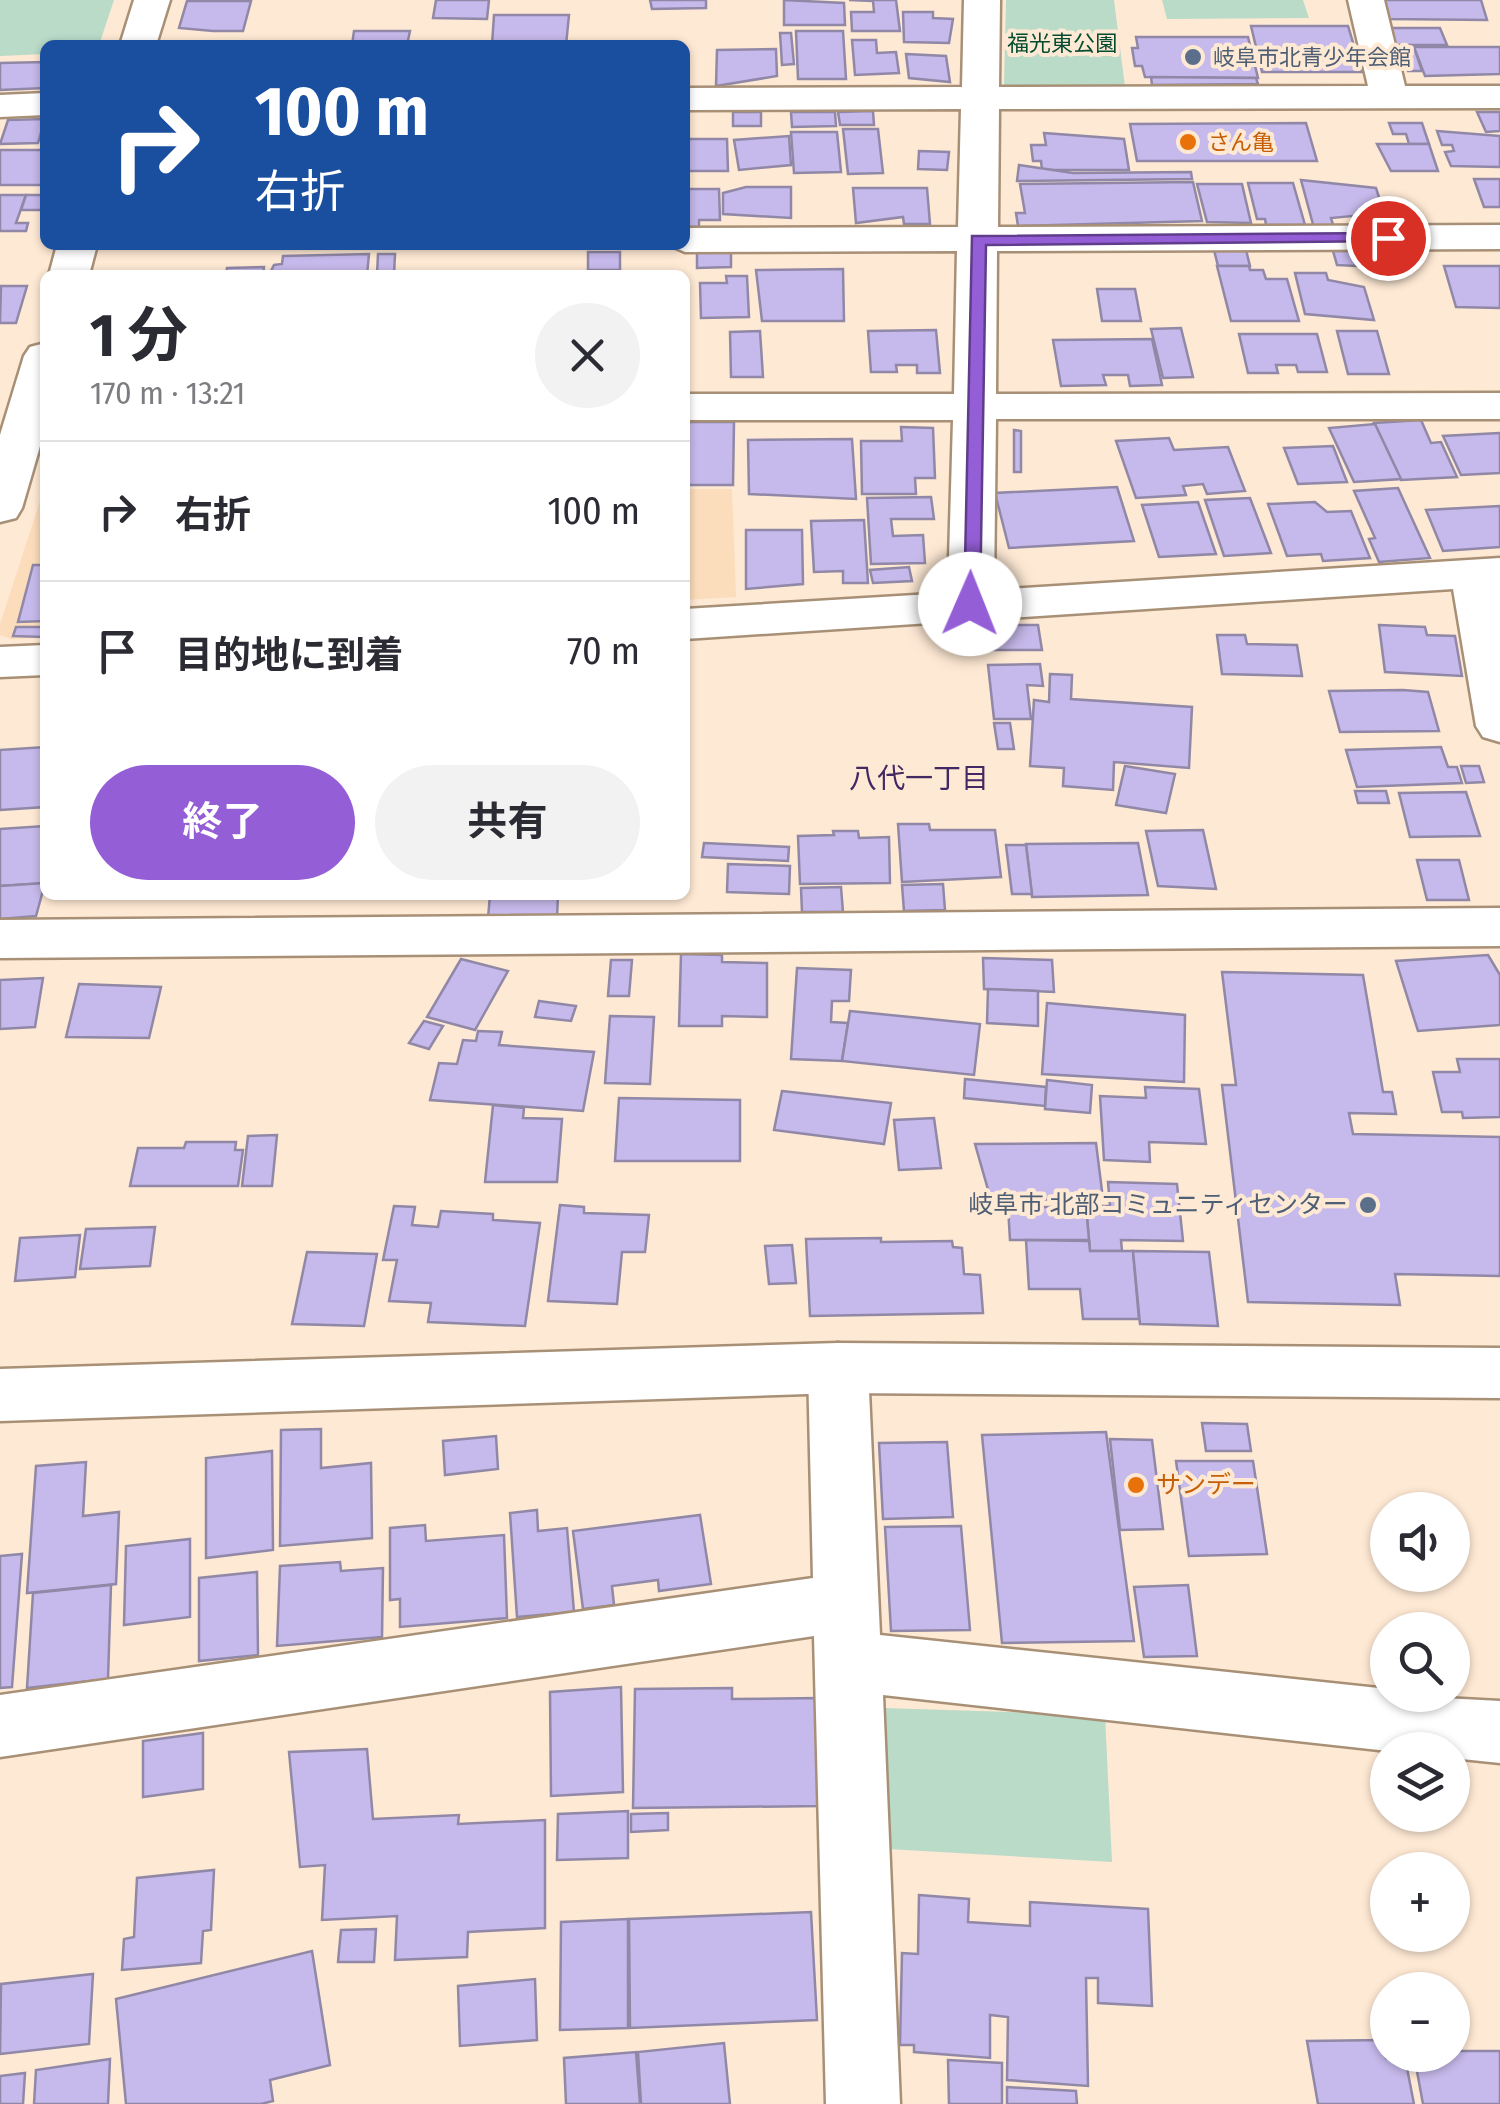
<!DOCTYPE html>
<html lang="ja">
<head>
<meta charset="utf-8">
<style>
	body { margin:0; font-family:"Fira Sans Condensed","Noto Sans JP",sans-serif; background:#f2f2f3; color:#2b2b33; height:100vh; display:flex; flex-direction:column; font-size:38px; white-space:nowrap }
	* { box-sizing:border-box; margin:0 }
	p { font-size:32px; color:#7c7c81 }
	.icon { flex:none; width:55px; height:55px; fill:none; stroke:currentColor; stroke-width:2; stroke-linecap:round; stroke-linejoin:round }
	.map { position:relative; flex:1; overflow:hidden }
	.panel { position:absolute; left:40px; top:270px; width:650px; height:630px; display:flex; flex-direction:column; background:#fff; border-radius:15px; box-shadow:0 2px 8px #0004 }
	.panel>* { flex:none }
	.guide { position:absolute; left:40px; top:40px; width:650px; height:210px; border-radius:15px; box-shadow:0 2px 8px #0004; background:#1a4fa0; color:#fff; overflow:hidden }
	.fabs { position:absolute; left:1370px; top:1492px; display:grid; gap:20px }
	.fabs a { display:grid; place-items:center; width:100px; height:100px; border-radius:50%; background:#fff; box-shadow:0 2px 8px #0004; font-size:50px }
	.pin { position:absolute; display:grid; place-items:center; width:85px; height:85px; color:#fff; margin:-42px; border:5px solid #fff; border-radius:50%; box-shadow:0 2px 10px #0007 }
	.me { position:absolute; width:110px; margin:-55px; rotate:1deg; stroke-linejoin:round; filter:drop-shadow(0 0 8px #0008) }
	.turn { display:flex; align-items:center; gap:35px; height:210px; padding:0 50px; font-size:45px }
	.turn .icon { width:130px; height:130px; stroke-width:2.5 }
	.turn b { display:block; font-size:70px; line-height:85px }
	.round { display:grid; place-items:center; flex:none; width:105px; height:105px; border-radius:52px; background:#f2f2f3 }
	.summary { display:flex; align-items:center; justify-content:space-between; height:170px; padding:0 50px }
	h1 { font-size:60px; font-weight:700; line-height:75px }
	.button { display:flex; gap:20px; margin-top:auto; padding:20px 50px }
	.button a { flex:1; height:115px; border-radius:60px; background:#945ed6; color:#fff; font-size:40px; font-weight:700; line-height:115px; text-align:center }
	.button a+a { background:#f2f2f3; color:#2b2b33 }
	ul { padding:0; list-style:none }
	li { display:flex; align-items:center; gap:30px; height:140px; padding:0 50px; border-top:2px solid #e1e1e2 }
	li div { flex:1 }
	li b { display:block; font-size:38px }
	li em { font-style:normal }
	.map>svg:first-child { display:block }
</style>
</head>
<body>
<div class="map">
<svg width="1500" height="2104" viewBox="0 0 1500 2104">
	<rect width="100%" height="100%" fill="#fee9d4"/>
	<g fill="#fcddbb">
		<polygon points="45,486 45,638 11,639 0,635 0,624"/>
		<polygon points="685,489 732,489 736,597 685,600"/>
	</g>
	<g fill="#b9dbc8">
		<polygon points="0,0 114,0 99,45 45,45 45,54 0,56"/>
		<polygon points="1006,0 1114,0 1125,87 1004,86"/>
		<polygon points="1162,0 1303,0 1309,18 1167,19"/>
		<polygon points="884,1708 1105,1715 1112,1862 888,1849"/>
	</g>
	<g fill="#c6b9eb" stroke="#9088a6" stroke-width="2.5">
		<polygon points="436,0 489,0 487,19 433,18"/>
		<polygon points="650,0 706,0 706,8 652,9"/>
		<polygon points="784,0 844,3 845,25 784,25"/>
		<polygon points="896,0 900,31 852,31 851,12 874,12 873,1 849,0"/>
		<polygon points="1381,0 1481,0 1487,20 1387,19"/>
		<polygon points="187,1 251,1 243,31 213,31 179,28"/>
		<polygon points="903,12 933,12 933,18 953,19 949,43 904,42"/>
		<polygon points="494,15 569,15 566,45 492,45"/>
		<polygon points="1251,26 1348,26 1362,72 1262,72"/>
		<polygon points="1389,28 1440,28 1447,45 1393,45"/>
		<polygon points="354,31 410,31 407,45 352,45"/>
		<polygon points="796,31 843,31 846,79 798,79"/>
		<polygon points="780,33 791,33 794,64 782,65"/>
		<polygon points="1136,37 1248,37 1258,78 1145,77 1142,66 1135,66 1132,48 1138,48"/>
		<polygon points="852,40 876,40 877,53 896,52 899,73 855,75"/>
		<polygon points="1400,47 1414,47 1422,71 1408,71"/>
		<polygon points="1414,47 1500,47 1500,74 1425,76"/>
		<polygon points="776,49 777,76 716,86 717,50"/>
		<polygon points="906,54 946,56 950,82 909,78"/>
		<polygon points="45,62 45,88 0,90 0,63"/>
		<polygon points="1151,77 1256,78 1258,84 1152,85"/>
		<polygon points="873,111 874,125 840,125 838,112"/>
		<rect x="733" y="112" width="28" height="14"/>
		<polygon points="791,112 835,112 836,126 792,127"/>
		<polygon points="1477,112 1500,112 1500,131 1486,132"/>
		<polygon points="45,119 38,143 0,144 8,120"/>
		<polygon points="1306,123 1317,161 1137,161 1130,124"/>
		<polygon points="1389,123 1422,123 1429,144 1409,144 1406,134 1393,134"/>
		<polygon points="843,129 878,129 883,173 848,174"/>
		<polygon points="1437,131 1500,136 1500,167 1451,166 1445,152 1454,151 1452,145 1442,145"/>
		<polygon points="791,132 837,132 841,172 794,173"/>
		<polygon points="1044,133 1124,139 1129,170 1042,170 1041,161 1033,161 1031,145 1046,145"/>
		<polygon points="789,136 791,165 739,170 734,140"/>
		<polygon points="685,139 727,139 728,171 685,171"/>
		<polygon points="1377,144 1429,144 1438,171 1391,171"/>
		<rect x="0" y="150" width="45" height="35"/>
		<polygon points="919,151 949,152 947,170 918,169"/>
		<polygon points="1019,165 1073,173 1191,172 1192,179 1017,181"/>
		<polygon points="1474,179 1500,179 1500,207 1484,207"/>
		<polygon points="1301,180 1376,188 1384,213 1331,218 1334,228 1314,228"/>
		<polygon points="1193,182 1202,221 1018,226 1016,213 1025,213 1020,184"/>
		<polygon points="1248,183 1293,183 1305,225 1266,225 1265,219 1257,219"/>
		<polygon points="1197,184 1242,184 1251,223 1207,222"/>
		<polygon points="746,187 791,187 791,218 723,214 723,193"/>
		<polygon points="853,188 927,188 930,224 904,224 903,217 856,223"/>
		<polygon points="685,189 719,189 720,220 699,220 699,227 685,227"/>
		<polygon points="0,195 26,195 16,223 28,223 26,231 0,231"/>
		<polygon points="26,195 45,195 45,210 21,210"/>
		<polygon points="1214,250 1246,250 1250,266 1218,266"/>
		<polygon points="1333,251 1352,251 1356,266 1337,265"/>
		<rect x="588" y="252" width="32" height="18"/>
		<polygon points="697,252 731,252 731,267 697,268"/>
		<polygon points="369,254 367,275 269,275 274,265 282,264 283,256"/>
		<polygon points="378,254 395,254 394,275 377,275"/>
		<polygon points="1217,266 1249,266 1250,270 1263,270 1266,279 1287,279 1299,321 1231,321"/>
		<polygon points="1444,266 1500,266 1500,308 1456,307"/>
		<polygon points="264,267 263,275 226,275 227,268"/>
		<polygon points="843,269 844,321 762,321 756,270"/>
		<polygon points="1295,273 1326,273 1328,280 1364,287 1374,320 1305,314"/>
		<polygon points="726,276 747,276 749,317 701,318 700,283 727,283"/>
		<polygon points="1,286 27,286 16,323 0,323"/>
		<polygon points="1097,289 1135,289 1141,321 1102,321"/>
		<polygon points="1181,328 1193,377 1163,378 1151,329"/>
		<polygon points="936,330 940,373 917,373 917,365 896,365 897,372 871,372 868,331"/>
		<polygon points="760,331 763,377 731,377 730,332"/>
		<polygon points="1337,331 1377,331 1389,374 1348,374"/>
		<polygon points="1239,334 1317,334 1327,372 1298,372 1296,365 1276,365 1278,373 1248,373"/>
		<polygon points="1152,339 1162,385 1130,386 1128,375 1103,375 1106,385 1061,386 1053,340"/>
		<polygon points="1421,420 1431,443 1441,442 1457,477 1401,480 1374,423"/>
		<polygon points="685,422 734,422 733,485 685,485"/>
		<polygon points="1375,424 1401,479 1354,482 1329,428"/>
		<polygon points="901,427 933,428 935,478 915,478 916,494 862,494 861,441 902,441"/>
		<polygon points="1014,430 1021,431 1021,472 1014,472"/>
		<polygon points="1500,433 1500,473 1461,475 1443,436"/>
		<polygon points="1169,438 1174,450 1228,447 1245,491 1207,494 1203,484 1183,486 1186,495 1136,498 1116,441"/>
		<polygon points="852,439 856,499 749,494 748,440"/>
		<polygon points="1333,446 1347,482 1298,484 1284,448"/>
		<polygon points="1117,487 1134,541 1009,548 995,493"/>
		<polygon points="1398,488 1430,558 1379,562 1369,539 1375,538 1354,491"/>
		<polygon points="931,497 934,519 891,519 893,536 923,535 925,563 871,564 867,498"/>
		<polygon points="1250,498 1271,553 1224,556 1205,500"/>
		<polygon points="1198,502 1216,554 1159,557 1142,505"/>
		<polygon points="1315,502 1327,512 1351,511 1370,558 1323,561 1321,554 1287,556 1268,504"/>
		<polygon points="1500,506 1500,547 1443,551 1426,510"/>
		<polygon points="864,520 868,583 843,583 843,571 814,572 811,521"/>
		<polygon points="746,530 802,530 803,584 746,589"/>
		<polygon points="45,554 45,621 18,622 33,565 42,565"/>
		<polygon points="909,567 912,581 873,583 870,570"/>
		<polygon points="982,625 1038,625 1042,650 985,650"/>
		<polygon points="1379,625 1425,627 1427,635 1455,636 1462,676 1385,672"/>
		<polygon points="16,627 45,627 45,637 13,636"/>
		<polygon points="1217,635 1245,635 1247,644 1297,645 1302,676 1222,674"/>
		<polygon points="1040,664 1043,686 1027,685 1031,719 994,719 988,665"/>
		<polygon points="1050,674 1072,675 1071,699 1192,707 1189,768 1114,762 1113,790 1063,786 1064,768 1030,766 1034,700 1049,702"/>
		<polygon points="1403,690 1428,692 1439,731 1340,732 1329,691"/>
		<polygon points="994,723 1010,723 1014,749 998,749"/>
		<polygon points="45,747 45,807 0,810 0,750"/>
		<polygon points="1441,747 1448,767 1457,767 1462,783 1357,787 1346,750"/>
		<polygon points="1125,766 1175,774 1166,813 1116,805"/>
		<polygon points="1461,766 1479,766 1484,782 1466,783"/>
		<polygon points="1355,791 1386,791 1389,803 1358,803"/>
		<polygon points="1466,792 1480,836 1410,837 1399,793"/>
		<polygon points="898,824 929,824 930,830 995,830 1001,877 902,882"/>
		<polygon points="44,826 45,883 0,886 0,829"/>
		<polygon points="1203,830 1216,889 1158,886 1146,831"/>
		<polygon points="833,831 858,831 859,838 889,837 890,883 800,884 798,836 834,835"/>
		<polygon points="704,843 789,847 788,861 702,857"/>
		<polygon points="1138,843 1148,895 1032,897 1026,844"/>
		<polygon points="1006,845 1026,845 1032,894 1012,894"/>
		<polygon points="1417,860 1459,860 1469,900 1427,900"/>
		<polygon points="728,864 790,866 789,894 727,892"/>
		<polygon points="45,883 36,916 0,919 0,886"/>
		<polygon points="943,884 945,910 904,911 902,885"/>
		<polygon points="841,887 843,912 802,912 801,888"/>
		<polygon points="490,895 558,895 557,918 488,918"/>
		<polygon points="681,954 722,955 722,962 767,963 767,1017 722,1016 722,1026 679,1026"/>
		<polygon points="1488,955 1500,975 1500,1025 1418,1031 1396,961"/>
		<polygon points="983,958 1052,960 1054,992 984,989"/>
		<polygon points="461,959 508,971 475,1030 427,1017"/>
		<polygon points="611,960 632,960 629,996 608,996"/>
		<polygon points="797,968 851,970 849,1001 832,1001 831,1022 848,1023 842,1061 791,1059"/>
		<polygon points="1222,972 1363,975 1383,1092 1392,1092 1396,1114 1349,1113 1353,1134 1500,1137 1500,1276 1395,1274 1400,1305 1248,1302 1222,1085 1236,1085"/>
		<polygon points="43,978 35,1027 0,1029 0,980"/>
		<polygon points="79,984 161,987 149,1038 66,1037"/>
		<polygon points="988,989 1038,991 1038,1026 987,1023"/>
		<polygon points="539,1001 576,1006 571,1021 535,1017"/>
		<polygon points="1047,1003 1185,1015 1184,1082 1042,1074"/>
		<polygon points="850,1011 980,1024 974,1075 842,1061"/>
		<polygon points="610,1016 654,1017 650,1084 605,1083"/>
		<polygon points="424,1021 443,1026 429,1049 409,1043"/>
		<polygon points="478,1031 502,1032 499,1045 594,1052 583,1111 430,1100 439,1063 457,1064 463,1040 476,1041"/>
		<polygon points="1457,1059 1500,1059 1500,1117 1463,1118 1462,1112 1442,1112 1433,1072 1460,1072"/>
		<polygon points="965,1079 1046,1087 1045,1106 964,1098"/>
		<polygon points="1047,1080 1092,1085 1090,1113 1045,1109"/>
		<polygon points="1145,1087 1199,1089 1206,1144 1149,1142 1150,1162 1104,1160 1100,1096 1146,1098"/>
		<polygon points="782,1091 891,1103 884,1144 774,1130"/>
		<polygon points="619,1098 740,1100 740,1161 615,1161"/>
		<polygon points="493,1105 524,1108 523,1118 562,1119 557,1182 485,1182"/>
		<polygon points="934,1118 941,1168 899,1170 894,1120"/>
		<polygon points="277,1135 272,1186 242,1186 248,1136"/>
		<polygon points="186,1142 236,1142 235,1150 243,1150 238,1186 130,1186 138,1148 184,1148"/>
		<polygon points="1096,1143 1103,1199 991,1200 975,1144"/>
		<polygon points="1108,1182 1177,1184 1183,1241 1121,1240 1122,1251 1090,1251 1086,1206 1110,1206"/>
		<polygon points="560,1205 584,1207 584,1213 649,1215 645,1252 622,1252 617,1304 548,1301"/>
		<polygon points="394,1206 415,1207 412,1225 438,1227 441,1211 493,1214 493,1220 540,1223 525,1326 428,1322 431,1303 389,1301 397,1260 383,1260"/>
		<polygon points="1008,1207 1086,1207 1089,1240 1010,1240"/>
		<polygon points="155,1227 150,1266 80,1269 86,1229"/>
		<polygon points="80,1235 75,1277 15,1281 20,1238"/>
		<polygon points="881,1238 881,1242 952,1241 953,1247 962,1248 964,1274 980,1275 983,1313 810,1316 806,1239"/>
		<polygon points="1026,1240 1089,1241 1090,1251 1133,1251 1139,1319 1083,1319 1080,1289 1029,1289"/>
		<polygon points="792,1245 796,1283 769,1284 765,1246"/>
		<polygon points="1133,1251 1209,1252 1218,1326 1140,1324"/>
		<polygon points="307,1252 377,1254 364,1326 292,1324"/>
		<polygon points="1202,1423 1247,1424 1251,1451 1206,1451"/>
		<polygon points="321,1429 321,1468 371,1463 372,1538 280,1546 281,1430"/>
		<polygon points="1106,1432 1134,1641 1002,1643 982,1435"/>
		<polygon points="496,1436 498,1469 445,1475 443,1441"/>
		<polygon points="1110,1439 1152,1440 1163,1529 1120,1530"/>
		<polygon points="947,1442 953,1517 883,1519 879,1443"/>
		<polygon points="272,1451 273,1550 206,1558 206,1458"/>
		<polygon points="1176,1461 1253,1461 1267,1554 1189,1556"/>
		<polygon points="86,1462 83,1516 119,1512 116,1584 27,1593 36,1466"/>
		<polygon points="537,1510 538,1531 567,1528 574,1612 517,1617 510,1513"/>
		<polygon points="700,1515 711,1584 659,1591 658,1580 612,1586 614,1605 583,1609 573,1531"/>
		<polygon points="425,1525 426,1541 504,1535 507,1618 400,1627 400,1599 390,1600 390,1528"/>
		<polygon points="961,1526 970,1630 891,1631 885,1527"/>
		<polygon points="190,1539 190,1617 124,1625 126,1546"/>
		<polygon points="22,1554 12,1687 0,1688 0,1556"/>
		<polygon points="340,1562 341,1571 383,1568 382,1637 277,1646 280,1566"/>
		<polygon points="257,1572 258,1655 199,1661 199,1578"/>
		<polygon points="111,1585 108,1679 27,1688 33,1593"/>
		<polygon points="1188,1585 1197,1656 1144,1657 1134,1587"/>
		<polygon points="621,1687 623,1792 551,1796 550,1692"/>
		<polygon points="732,1688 732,1699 820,1698 821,1806 633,1808 635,1689"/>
		<polygon points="203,1733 203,1789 143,1797 143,1741"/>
		<polygon points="367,1749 373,1819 459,1815 458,1824 545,1820 545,1928 468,1932 467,1957 395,1960 397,1916 322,1920 325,1865 300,1867 289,1752"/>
		<polygon points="628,1811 628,1858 557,1860 558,1814"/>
		<polygon points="668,1813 668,1830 631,1832 631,1814"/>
		<polygon points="214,1870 211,1930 203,1931 201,1963 122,1970 124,1939 134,1937 137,1878"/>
		<polygon points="919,1895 969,1899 968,1922 1030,1926 1030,1902 1148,1909 1152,2006 1098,2003 1098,1978 1086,1978 1088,2086 1007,2080 1008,2017 990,2015 990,2058 914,2052 914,2045 900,2045 902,1953 918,1954"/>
		<polygon points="811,1912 817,2020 630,2028 629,1919"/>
		<polygon points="628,1919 628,2028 560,2030 561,1922"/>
		<polygon points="376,1929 374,1962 338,1962 341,1930"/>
		<polygon points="312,1951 330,2065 270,2080 273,2101 261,2104 126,2104 116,1999"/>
		<polygon points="93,1974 89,2044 0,2054 1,1984"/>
		<polygon points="535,1979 537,2040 460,2046 458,1986"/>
		<polygon points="1383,2040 1386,2058 1405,2058 1414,2104 1318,2104 1307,2041"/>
		<polygon points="724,2043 730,2104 641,2104 638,2052"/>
		<polygon points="1452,2051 1500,2051 1500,2104 1423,2104 1414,2055 1452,2055"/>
		<polygon points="636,2052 640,2104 566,2104 564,2058"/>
		<polygon points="110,2059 108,2104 34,2104 36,2070"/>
		<polygon points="948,2060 1002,2063 1002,2104 949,2104"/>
		<polygon points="25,2073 23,2104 0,2104 0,2076"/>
		<polygon points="1007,2087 1076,2091 1077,2104 1007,2104"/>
	</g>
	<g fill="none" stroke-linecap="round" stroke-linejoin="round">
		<defs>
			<g id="street">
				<polygon points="964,0 1000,0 999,87 1368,86 1348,0 1384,0 1405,86 1500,86 1500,108 999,109 998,227 1500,225 1500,249 997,251 996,394 1500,393 1500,419 996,419 994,590 1500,558 1500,742 1483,737 1476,726 1453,589 685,639 685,609 948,593 953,420 685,420 685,394 954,394 957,251 685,252 669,245 685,245 685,228 958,227 961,109 685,110 685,88 962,87"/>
				<polygon points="45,93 45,115 0,117 0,95"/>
				<polygon points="45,645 45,675 0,677 0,647"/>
				<polygon points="1500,908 1500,946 0,958 0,920"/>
				<polygon points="838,1343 860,1350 868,1368 880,1635 1388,1689 1388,1695 1500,1701 1500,1763 1452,1758 1452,1750 1388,1751 883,1695 900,2104 826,2104 814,1636 0,1757 0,1695 813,1578 808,1368 816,1350"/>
			</g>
			<g id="secondary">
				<polygon points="134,0 170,0 156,45 120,45"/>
				<polygon points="57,245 97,245 89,275 49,275"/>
				<polygon points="45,343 45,429 22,508 16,518 0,522 0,435 24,356 30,347"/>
				<polygon points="838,1343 1500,1348 1500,1398 838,1393 0,1421 0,1369"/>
			</g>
		</defs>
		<use href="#street" stroke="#a89077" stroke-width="5"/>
		<use href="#secondary" stroke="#a89077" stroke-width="5"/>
		<use href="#street" fill="#fff" fill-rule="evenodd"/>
		<use href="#secondary" fill="#fff" fill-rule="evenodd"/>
	</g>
	<polygon fill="#945ed6" stroke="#603d8b" stroke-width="2.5" points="1388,233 1394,235 1394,241 986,245 980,604 964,609 972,236"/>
	<g fill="#5c6f8a" stroke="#fee9d4" stroke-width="4">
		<circle cx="1193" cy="57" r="10"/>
		<circle cx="1368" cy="1205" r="10"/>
	</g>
	<g fill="#e8710a" stroke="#fee9d4" stroke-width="4">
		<circle cx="1188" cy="142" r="10"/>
		<circle cx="1136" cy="1485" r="10"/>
	</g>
	<g text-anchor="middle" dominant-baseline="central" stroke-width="8" stroke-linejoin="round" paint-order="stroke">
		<g font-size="22" fill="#034c31" stroke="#fee9d4">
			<text x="1062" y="43">福光東公園</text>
		</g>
		<g font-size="22" fill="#4e5e75" stroke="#fee9d4" text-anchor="start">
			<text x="1213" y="57">岐阜市北青少年会館</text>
		</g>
		<g font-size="22" fill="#c56008" stroke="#fee9d4" text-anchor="start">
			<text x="1208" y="142">さん亀</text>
		</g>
		<g font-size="25" fill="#4e5e75" stroke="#fee9d4" text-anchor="end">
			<text x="1348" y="1205">岐阜市 北部コミュニティセンター</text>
		</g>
		<g font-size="25" fill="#c56008" stroke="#fee9d4" text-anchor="start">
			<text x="1156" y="1485">サンデー</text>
		</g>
		<g font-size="28" fill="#432963" stroke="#fee9d4">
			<text x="919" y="778">八代一丁目</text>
		</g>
	</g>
</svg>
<div class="fabs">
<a><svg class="icon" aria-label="sound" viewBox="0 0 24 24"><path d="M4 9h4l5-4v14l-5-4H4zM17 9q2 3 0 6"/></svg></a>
<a><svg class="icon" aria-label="search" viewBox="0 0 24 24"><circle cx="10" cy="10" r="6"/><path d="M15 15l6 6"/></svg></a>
<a><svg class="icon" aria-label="layers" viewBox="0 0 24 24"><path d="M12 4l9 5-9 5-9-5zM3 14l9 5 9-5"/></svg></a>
<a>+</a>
<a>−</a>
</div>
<div class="pin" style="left:1388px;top:238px;background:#d93025"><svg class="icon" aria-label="arrive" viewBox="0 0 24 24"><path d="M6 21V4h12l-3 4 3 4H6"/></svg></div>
<svg class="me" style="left:970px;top:604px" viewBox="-20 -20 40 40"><circle r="19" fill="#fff"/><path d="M0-13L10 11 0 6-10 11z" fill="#945ed6"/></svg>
<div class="guide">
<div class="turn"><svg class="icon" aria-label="right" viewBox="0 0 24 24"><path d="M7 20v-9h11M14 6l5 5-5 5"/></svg><div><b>100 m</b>右折</div></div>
</div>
<section class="panel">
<div class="summary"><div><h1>1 分</h1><p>170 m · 13:21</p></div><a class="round"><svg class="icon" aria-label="close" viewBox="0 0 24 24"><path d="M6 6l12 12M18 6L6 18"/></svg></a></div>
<ul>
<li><svg class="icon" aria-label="right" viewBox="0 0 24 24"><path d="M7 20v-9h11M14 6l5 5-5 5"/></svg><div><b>右折</b></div><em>100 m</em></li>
<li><svg class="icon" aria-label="arrive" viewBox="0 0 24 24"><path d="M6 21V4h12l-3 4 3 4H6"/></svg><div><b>目的地に到着</b></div><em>70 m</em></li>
</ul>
<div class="button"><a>終了</a><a>共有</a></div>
</section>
</div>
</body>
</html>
